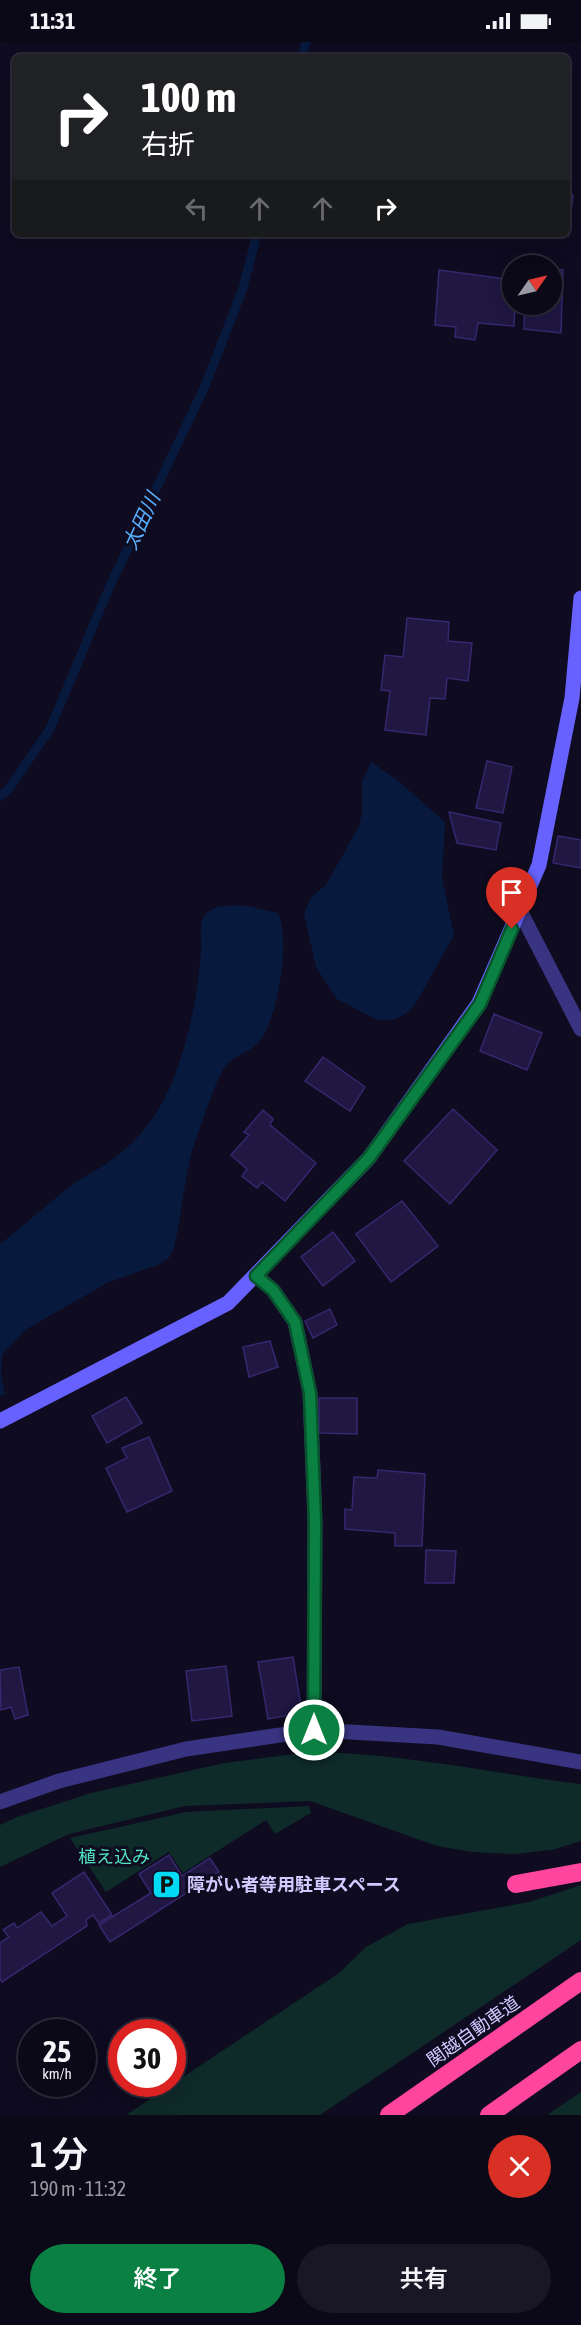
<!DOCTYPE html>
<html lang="ja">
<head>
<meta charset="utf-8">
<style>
	body { margin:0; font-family:"Asap Condensed","Noto Sans JP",sans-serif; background:#191625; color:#f1f3f6; height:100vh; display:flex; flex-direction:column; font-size:22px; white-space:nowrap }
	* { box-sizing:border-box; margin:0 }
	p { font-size:20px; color:#9a9aa2 }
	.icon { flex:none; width:33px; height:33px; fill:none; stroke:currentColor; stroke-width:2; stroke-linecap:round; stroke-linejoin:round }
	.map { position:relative; height:2073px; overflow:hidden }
	.sheet { display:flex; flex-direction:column; background:#0b0818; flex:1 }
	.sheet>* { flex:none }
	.hud { position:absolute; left:12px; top:12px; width:558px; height:183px; border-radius:9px; box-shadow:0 6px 24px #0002,0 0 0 2px #2b2937; background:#202124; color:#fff; overflow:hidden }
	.needle { width:39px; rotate:56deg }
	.buttons { position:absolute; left:502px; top:213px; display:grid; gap:12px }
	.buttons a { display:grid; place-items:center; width:60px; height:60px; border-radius:50%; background:#0b0818; box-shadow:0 6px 24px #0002,0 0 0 2px #2b2937; font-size:30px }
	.speed { position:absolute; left:18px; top:1977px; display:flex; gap:12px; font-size:30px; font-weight:700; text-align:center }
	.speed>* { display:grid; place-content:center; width:78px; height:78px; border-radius:50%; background:#0b0818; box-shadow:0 6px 24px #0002,0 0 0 2px #2b2937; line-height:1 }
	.speed small { font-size:15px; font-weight:400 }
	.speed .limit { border:9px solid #d22; background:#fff; color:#111 }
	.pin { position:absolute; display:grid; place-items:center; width:51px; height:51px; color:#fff; margin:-62px -26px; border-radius:50% 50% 50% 0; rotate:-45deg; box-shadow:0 0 6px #0007 }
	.pin .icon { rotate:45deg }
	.me { position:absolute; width:66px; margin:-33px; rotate:0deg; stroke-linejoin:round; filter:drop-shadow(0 0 4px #0008) }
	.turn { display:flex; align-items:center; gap:21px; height:126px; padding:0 30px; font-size:27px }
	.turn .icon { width:78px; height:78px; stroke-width:2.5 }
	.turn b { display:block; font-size:42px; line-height:51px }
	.lanes { display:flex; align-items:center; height:57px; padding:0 30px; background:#0003; justify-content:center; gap:30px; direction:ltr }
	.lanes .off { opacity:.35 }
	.round { display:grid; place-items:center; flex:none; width:63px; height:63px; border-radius:32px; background:#191625 }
	.overview { display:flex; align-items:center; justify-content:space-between; height:102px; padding:0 30px }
	h1 { font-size:36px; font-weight:600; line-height:45px }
	.primary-button { display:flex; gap:12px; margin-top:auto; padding:12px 30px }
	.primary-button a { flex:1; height:69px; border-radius:36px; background:#0b8043; color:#fff; font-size:24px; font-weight:600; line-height:69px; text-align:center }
	.primary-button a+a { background:#191625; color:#f1f3f6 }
	.status { display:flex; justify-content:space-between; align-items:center; height:42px; padding:0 30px; background:#0b0818; direction:ltr }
	.status svg { height:16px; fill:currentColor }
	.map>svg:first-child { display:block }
</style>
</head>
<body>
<div class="status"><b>11:31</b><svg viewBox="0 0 49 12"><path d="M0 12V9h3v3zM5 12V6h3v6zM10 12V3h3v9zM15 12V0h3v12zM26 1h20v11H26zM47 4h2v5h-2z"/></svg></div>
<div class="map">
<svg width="581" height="2073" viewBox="0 0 581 2073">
	<rect width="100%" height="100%" fill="#0f0b20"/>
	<g fill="#0e2a29">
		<path d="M310 1710C401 1711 491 1731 581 1742V1799L552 1808 514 1812 472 1810 437 1804 310 1759 185 1764 69 1792 0 1825V1783L17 1775 91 1751 224 1721Z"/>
		<polygon points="309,1764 311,1771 275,1792 266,1778 183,1831 169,1810 106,1850 70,1796 186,1770"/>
		<polygon points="581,1843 581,1898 320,2073 126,2073 339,1931 366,1905 408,1882 529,1860"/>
		<polygon points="581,2050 581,2073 547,2073"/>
	</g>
	<g fill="#071a3e">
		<polygon points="371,720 396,737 445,780 442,836 454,893 416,961 405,972 394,978 377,978 337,957 316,925 304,872 311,855 326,843 359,784 362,772 362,740"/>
		<path d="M248 864 278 871C291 899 278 974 260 999 251 1010 232 1014 224 1026 213 1045 205 1073 197 1094 184 1129 183 1169 174 1206L169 1216 158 1223 109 1240 25 1288 2 1313 1 1333 5 1352 0 1354V1202C26 1182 49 1160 75 1141 90 1131 107 1123 121 1111 144 1092 162 1066 173 1038 189 997 198 952 201 909 202 895 197 880 208 870 217 861 237 864 248 864Z"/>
	</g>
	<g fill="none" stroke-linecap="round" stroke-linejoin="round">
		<g stroke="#071a3e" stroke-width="9">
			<polyline points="302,15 306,0"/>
			<polyline points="0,754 8,748 50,687 109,546 205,344 243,246 257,192"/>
		</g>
	</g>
	<g fill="#201742" stroke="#36276f" stroke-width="1.5">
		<polygon points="567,152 573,153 568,194 552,192 567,192"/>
		<polygon points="552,227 563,228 561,291 524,287 525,262 552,262"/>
		<polygon points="439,228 513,238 513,262 515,262 514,284 478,281 475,298 455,295 456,285 435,283"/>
		<polygon points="407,576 449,580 448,599 472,601 468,639 447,636 445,657 430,656 426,693 385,688 390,649 381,648 385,613 403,615"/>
		<polygon points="487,719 512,725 503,771 476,766"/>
		<polygon points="449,770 501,781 496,808 457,801"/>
		<polygon points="558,794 581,798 581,826 553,821"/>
		<polygon points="494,972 542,991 527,1028 480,1009"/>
		<polygon points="323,1015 365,1045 350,1069 305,1039"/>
		<polygon points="453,1067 497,1108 450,1162 404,1119"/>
		<polygon points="263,1068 273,1077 270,1083 316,1121 285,1159 262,1140 257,1146 242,1134 247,1127 231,1113 249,1093 244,1090"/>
		<polygon points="402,1159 438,1204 391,1240 356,1192"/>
		<polygon points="333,1190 355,1219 323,1244 301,1215"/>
		<polygon points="330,1267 337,1283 313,1296 305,1279"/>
		<polygon points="270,1299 278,1325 249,1335 243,1305"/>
		<polygon points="126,1355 142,1381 107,1401 92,1374"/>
		<polygon points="319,1356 357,1356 357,1392 319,1391"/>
		<polygon points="149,1395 172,1449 127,1470 106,1426 127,1416 122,1406"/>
		<polygon points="378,1428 425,1432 422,1504 395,1504 395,1491 345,1487 345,1467 352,1468 354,1435 377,1436"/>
		<polygon points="426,1508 456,1509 454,1541 425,1541"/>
		<polygon points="293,1615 302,1671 268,1677 258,1620"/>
		<polygon points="226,1624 232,1674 192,1679 186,1629"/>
		<polygon points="19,1625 28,1673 15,1677 11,1665 1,1668 0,1628"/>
		<polygon points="169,1813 182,1834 210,1816 219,1830 110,1900 99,1883 151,1851 139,1832"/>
		<polygon points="84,1830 112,1873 99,1881 93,1873 86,1878 87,1884 2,1940 0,1937 0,1901 9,1895 3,1888 14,1881 17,1886 41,1870 52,1884 67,1874 52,1851"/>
	</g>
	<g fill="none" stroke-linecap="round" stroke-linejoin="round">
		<g stroke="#383481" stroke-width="15">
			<polyline points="520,869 581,987"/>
			<polyline points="256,1234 273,1248 295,1280 310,1351 315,1479 314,1688"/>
			<polyline points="0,1760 59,1739 186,1707 314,1688 438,1695 581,1720"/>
		</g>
		<polyline stroke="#6761ff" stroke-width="15" points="0,1379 228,1261 369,1116 479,961 539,823 572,656 581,556"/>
		<g stroke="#ff459d" stroke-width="18">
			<polyline points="516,1842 581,1830"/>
			<polyline points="389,2073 581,1939"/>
			<polyline points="489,2073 581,2008"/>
		</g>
	</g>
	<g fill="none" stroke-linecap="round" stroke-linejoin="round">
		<defs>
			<polyline id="route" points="314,1688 315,1479 310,1351 295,1280 273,1248 256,1234 369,1116 480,962 512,887"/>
		</defs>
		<use href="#route" stroke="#07532c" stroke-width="15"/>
		<use href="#route" stroke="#0b8043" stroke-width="10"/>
	</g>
	<defs>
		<symbol id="parking-square" viewBox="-11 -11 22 22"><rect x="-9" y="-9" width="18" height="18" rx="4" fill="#00daf5" stroke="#0f0b20"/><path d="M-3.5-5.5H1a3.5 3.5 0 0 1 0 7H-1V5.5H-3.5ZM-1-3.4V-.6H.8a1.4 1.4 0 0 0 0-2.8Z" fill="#111"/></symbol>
	</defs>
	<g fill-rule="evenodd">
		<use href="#parking-square" x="150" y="1826" width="33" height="33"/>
	</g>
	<g text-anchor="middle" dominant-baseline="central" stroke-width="6" stroke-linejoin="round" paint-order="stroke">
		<g font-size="18" fill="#51e4c1" stroke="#0f0b20">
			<text x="114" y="1814">植え込み</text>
		</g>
		<g font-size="18" font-weight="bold" fill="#d1caff" stroke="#0f0b20" text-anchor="start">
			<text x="187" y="1842">障がい者等用駐車スペース</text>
		</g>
		<g font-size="18" fill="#d1caff" stroke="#0f0b20">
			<text transform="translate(473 1989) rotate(-35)">関越自動車道</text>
		</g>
		<g font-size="20" font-style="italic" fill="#58b0ff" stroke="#0f0b20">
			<text transform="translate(141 479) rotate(-65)">太田川</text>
		</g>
	</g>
</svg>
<div class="buttons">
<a><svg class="needle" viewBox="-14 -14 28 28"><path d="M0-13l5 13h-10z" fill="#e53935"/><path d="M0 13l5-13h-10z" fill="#9a9aa2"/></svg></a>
</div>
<div class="speed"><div>25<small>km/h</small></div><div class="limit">30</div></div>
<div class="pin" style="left:512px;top:887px;background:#d93025"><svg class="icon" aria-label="arrive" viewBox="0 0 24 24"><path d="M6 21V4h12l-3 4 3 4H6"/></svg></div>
<svg class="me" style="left:314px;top:1688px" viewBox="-20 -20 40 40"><circle r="17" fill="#0b8043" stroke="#fff" stroke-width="3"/><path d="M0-11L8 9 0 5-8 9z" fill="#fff"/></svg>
<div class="hud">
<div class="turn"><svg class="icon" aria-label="right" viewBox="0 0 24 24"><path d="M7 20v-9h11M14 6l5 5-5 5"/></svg><div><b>100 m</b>右折</div></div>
<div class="lanes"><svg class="icon off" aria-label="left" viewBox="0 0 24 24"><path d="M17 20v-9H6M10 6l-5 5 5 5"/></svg><svg class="icon off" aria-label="ahead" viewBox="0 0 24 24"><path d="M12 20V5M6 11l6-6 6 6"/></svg><svg class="icon off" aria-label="ahead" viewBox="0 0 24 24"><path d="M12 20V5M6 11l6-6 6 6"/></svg><svg class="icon" aria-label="right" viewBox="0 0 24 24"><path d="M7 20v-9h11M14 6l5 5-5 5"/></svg></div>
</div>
</div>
<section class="sheet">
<div class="overview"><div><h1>1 分</h1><p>190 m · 11:32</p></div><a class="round" style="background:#d93025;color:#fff"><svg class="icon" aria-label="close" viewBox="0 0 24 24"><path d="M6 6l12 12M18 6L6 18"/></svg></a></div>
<div class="primary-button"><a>終了</a><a>共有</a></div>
</section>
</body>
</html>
